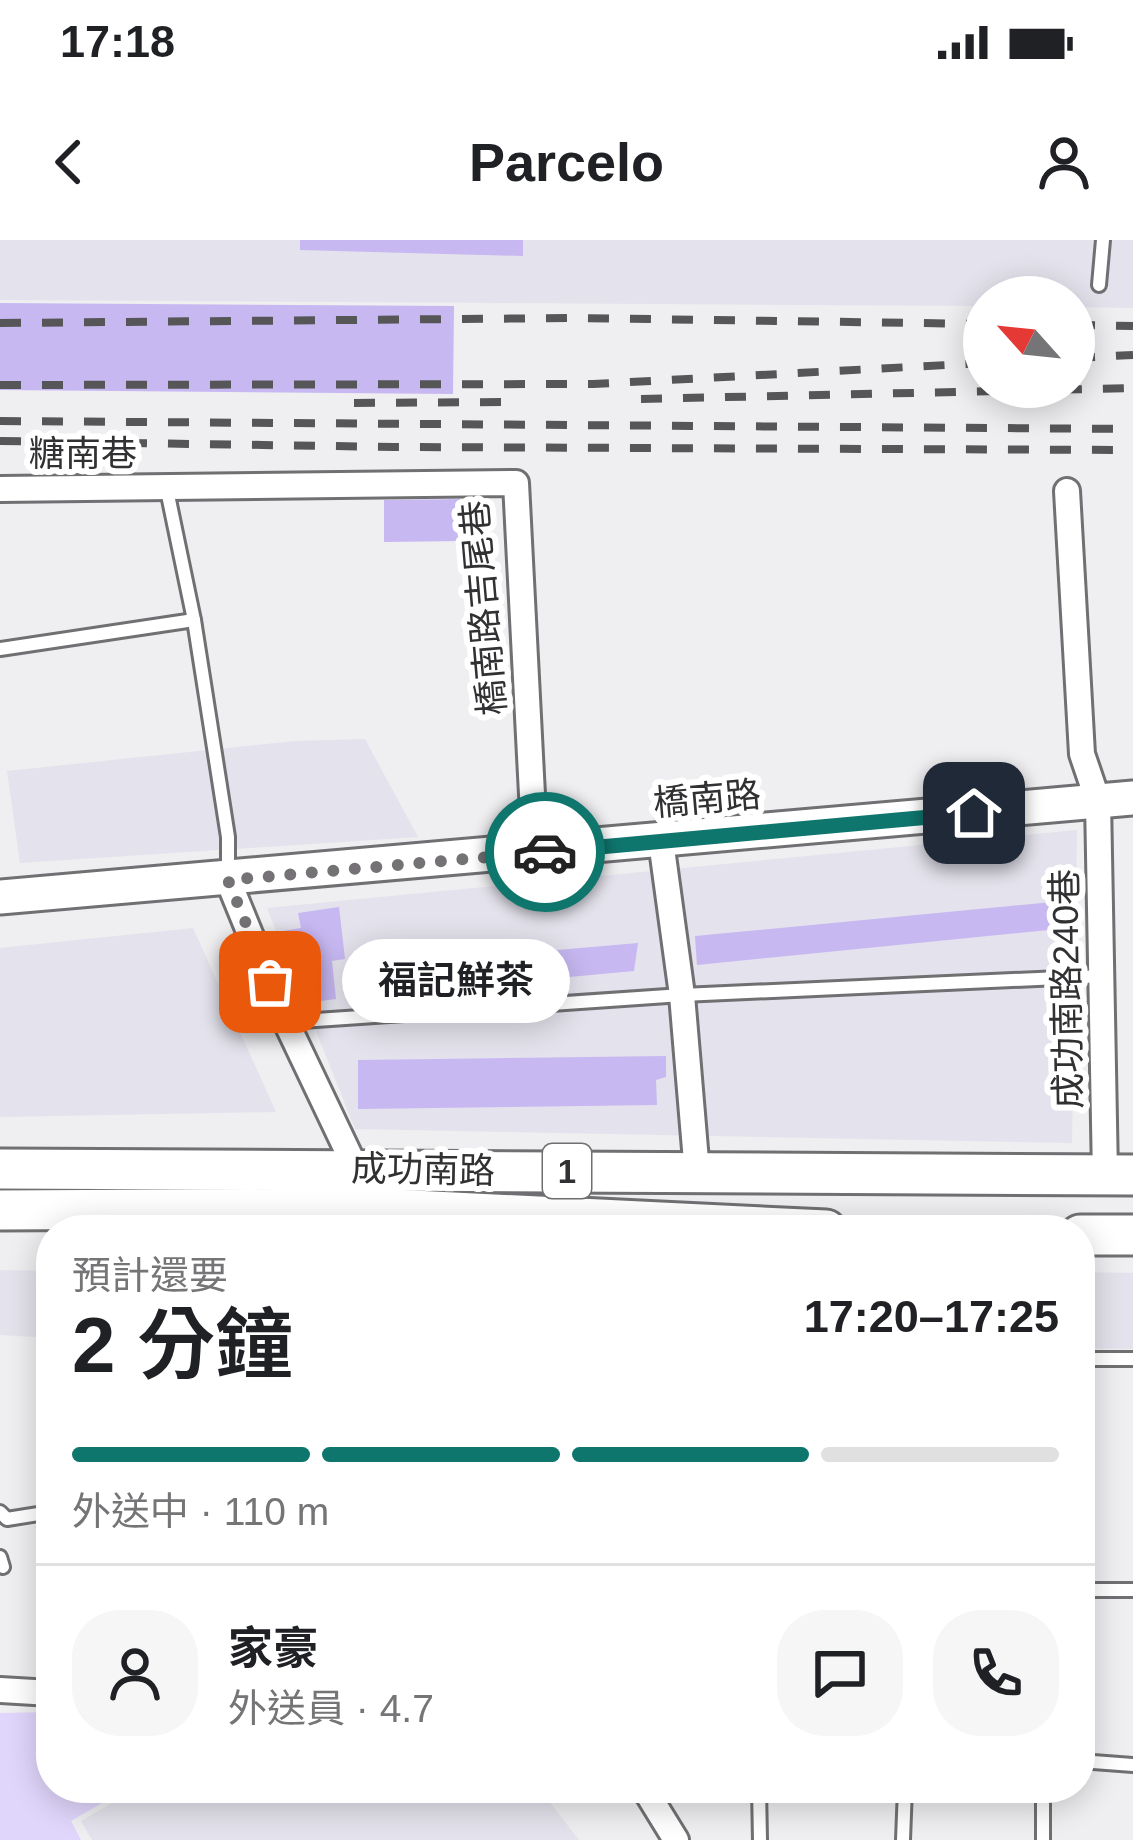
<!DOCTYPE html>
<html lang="zh-TW">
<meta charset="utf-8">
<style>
:root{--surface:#fff;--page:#f6f6f6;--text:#202124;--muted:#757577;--line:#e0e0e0;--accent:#0f766e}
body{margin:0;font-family:Helvetica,"Noto Sans TC",sans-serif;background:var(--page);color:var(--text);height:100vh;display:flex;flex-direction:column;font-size:45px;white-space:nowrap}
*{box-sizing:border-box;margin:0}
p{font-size:39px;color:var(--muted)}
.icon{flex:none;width:66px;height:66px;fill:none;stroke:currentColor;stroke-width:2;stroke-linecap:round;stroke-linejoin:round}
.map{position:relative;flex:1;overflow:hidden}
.drawer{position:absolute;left:36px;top:975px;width:1059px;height:588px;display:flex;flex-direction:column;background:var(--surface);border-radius:48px;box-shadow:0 6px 30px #0003}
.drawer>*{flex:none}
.needle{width:78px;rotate:297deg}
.controls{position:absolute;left:963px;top:36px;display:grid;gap:24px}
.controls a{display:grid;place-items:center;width:132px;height:132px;border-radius:50%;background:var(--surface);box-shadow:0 6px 30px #0003;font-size:60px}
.pin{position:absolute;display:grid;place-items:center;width:102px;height:102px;color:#fff;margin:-51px;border-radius:24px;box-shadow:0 6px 18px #0006}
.courier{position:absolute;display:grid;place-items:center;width:120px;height:120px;margin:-60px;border:9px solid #0f766e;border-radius:50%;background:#fff;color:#222;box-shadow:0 3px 15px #0007}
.bubble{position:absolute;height:84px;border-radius:42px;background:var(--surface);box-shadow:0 6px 30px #0003;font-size:39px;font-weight:600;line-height:84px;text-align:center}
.headline em{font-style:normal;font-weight:600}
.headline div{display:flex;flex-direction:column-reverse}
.headline{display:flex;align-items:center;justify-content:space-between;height:204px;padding:0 36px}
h1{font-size:78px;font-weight:600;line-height:90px}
.bar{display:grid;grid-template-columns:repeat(4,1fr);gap:18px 12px;align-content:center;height:144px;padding:0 36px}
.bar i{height:15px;border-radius:9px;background:var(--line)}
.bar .current{background:var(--accent)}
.bar p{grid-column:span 4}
.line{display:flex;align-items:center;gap:30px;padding:0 36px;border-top:3px solid var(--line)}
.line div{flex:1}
.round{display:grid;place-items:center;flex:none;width:126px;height:126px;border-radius:48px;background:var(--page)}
.status{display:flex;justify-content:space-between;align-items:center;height:84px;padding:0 60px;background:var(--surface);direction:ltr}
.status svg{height:33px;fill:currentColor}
header{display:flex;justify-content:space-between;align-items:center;height:156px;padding:0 36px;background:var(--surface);font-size:54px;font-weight:600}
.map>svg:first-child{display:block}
.built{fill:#e4e2ec}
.green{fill:#e0d6fc}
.building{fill:#c7b8f2}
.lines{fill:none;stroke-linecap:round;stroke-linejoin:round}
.lane-casing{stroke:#706f72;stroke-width:18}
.street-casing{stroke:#706f72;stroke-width:30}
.secondary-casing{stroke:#706f72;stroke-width:39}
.primary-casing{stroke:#706f72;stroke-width:45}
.lane{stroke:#fff;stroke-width:12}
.street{stroke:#fff;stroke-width:24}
.secondary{stroke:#fff;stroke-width:33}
.primary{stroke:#fff;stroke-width:39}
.rail{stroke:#565557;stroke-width:8;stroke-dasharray:21 21;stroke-linecap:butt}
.done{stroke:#747275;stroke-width:12;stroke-dasharray:0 21.6}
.route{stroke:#0f766e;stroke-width:15}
.labels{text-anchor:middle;stroke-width:12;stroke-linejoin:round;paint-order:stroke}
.shield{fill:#fff;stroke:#6f6e70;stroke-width:3}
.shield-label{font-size:33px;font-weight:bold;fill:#313032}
.street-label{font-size:36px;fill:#313032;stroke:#fff}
</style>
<div class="status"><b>17:18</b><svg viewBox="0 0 49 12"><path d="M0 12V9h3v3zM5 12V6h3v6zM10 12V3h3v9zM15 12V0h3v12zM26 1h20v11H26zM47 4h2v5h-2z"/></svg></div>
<header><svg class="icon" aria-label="back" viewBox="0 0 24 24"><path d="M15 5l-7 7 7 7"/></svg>Parcelo<svg class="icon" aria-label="person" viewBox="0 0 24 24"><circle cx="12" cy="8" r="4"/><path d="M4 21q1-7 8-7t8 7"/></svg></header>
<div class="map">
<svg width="1133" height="1600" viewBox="0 0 1133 1600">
<rect width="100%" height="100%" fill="#efeef1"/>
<g class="built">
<polygon points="0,0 1133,0 1133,68 1074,67 1074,57 984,57 984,66 0,60"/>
<polygon points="365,499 418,597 20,623 7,531 295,501"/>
<polygon points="1077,590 1072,903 355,889 267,668"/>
<polygon points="193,688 276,872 0,877 0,708"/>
<polygon points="0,1030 51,1031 51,1098 0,1095"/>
<polygon points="1080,1032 1133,1033 1133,1109 1080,1108"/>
<polygon points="138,1548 539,1548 579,1600 92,1600 81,1581"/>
</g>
<polygon class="green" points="51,1472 51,1548 128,1548 71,1581 81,1600 0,1600 0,1473"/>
<g class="building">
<polygon points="300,0 523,0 523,16 300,10"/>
<polygon points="0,63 454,66 453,154 0,150"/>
<polygon points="460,259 461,301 384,302 384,260"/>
<polygon points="1074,660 1078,687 697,725 695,696"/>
<polygon points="339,667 345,719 332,721 336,759 313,762 309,746 302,745 299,728 294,726 292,710 285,708 283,691 301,688 298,673"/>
<polygon points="638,703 634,731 368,756 360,727"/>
<polygon points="666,816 666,837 656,840 657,865 358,869 358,820"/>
</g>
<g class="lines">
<defs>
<g id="lane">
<polyline points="1099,45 1103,0"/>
<polyline points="167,250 194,380 228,597 228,633"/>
<polyline points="0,409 194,380"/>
<polyline points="287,782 682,755 1103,736"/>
<polyline points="1080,1119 1133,1119"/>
<polyline points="0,1272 7,1279 51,1272"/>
<polyline points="0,1317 3,1327"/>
<polyline points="1080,1350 1133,1350"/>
<polyline points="1080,1521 1133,1525"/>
<polyline points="759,1548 760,1600"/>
<polyline points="903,1600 905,1548"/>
<polyline points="1043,1600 1043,1548"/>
</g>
<g id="street">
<polyline points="0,249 516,243 535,613"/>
<polyline points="1067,251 1082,514 1098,561 1105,935"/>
<polyline points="661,601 682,755 697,933"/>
<polyline points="228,640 286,782 356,929 377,990"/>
<polyline points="0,1450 51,1453"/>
<polyline points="644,1548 676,1600"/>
</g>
<polyline id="secondary" points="0,657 1133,558"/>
<g id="primary">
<polyline points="0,929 1133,935"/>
<polyline points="0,970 371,968 826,990"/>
<polyline points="1080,995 1133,995"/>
</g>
</defs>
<use href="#lane" class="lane-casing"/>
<use href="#street" class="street-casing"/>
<use href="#secondary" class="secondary-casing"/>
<use href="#primary" class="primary-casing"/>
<use href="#lane" class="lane"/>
<use href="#street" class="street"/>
<use href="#secondary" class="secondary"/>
<use href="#primary" class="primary"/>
<g class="rail">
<polyline points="0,83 578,78 984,84"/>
<polyline points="1074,85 1133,86"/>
<polyline points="1074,118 1133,115"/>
<polyline points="0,145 593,144 984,123"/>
<polyline points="641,159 1133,148"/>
<polyline points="354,163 509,162"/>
<polyline points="0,181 1133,189"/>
<polyline points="0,201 394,207 1133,210"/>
</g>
</g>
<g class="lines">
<polyline class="done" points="270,742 228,640 545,612"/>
<polyline class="route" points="545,612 974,573"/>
</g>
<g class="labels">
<rect class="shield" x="543" y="904" width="48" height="54" rx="9"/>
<g class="shield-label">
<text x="567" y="943">1</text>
</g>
<g class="street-label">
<text x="83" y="226">糖南巷</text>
<text transform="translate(483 368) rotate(-95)" y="13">橋南路吉尾巷</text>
<text transform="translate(707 558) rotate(-5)" y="13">橋南路</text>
<text transform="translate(1066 749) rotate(-91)" y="13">成功南路240巷</text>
<text transform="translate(423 929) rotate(1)" y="13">成功南路</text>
</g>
</g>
</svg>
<div class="controls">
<a><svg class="needle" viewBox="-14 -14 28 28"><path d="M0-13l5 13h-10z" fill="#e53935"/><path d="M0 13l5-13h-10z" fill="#757577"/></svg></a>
</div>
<div class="pin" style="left:270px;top:742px;background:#ea580c"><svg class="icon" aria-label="bag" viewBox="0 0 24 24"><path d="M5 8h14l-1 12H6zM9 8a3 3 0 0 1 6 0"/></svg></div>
<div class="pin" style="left:974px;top:573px;background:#1f2937"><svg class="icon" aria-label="home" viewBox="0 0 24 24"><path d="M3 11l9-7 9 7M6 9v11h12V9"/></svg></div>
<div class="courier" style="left:545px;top:612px"><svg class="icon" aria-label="car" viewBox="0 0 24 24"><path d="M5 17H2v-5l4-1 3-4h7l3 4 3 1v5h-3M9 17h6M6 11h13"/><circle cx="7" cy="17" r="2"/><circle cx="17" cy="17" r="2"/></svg></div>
<div class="bubble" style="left:342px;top:699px;width:228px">福記鮮茶</div>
<section class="drawer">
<div class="headline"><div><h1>2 分鐘</h1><p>預計還要</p></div><em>17:20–17:25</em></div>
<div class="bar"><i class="current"></i><i class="current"></i><i class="current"></i><i></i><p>外送中 · 110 m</p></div>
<div class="line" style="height:216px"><a class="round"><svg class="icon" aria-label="person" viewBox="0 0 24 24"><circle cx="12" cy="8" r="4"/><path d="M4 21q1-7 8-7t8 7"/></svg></a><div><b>家豪</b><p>外送員 · 4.7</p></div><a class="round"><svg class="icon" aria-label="chat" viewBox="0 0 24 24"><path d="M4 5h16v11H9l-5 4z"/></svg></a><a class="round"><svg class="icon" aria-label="phone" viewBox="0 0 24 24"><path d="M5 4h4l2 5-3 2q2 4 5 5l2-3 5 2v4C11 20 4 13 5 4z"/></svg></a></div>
</section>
</div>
